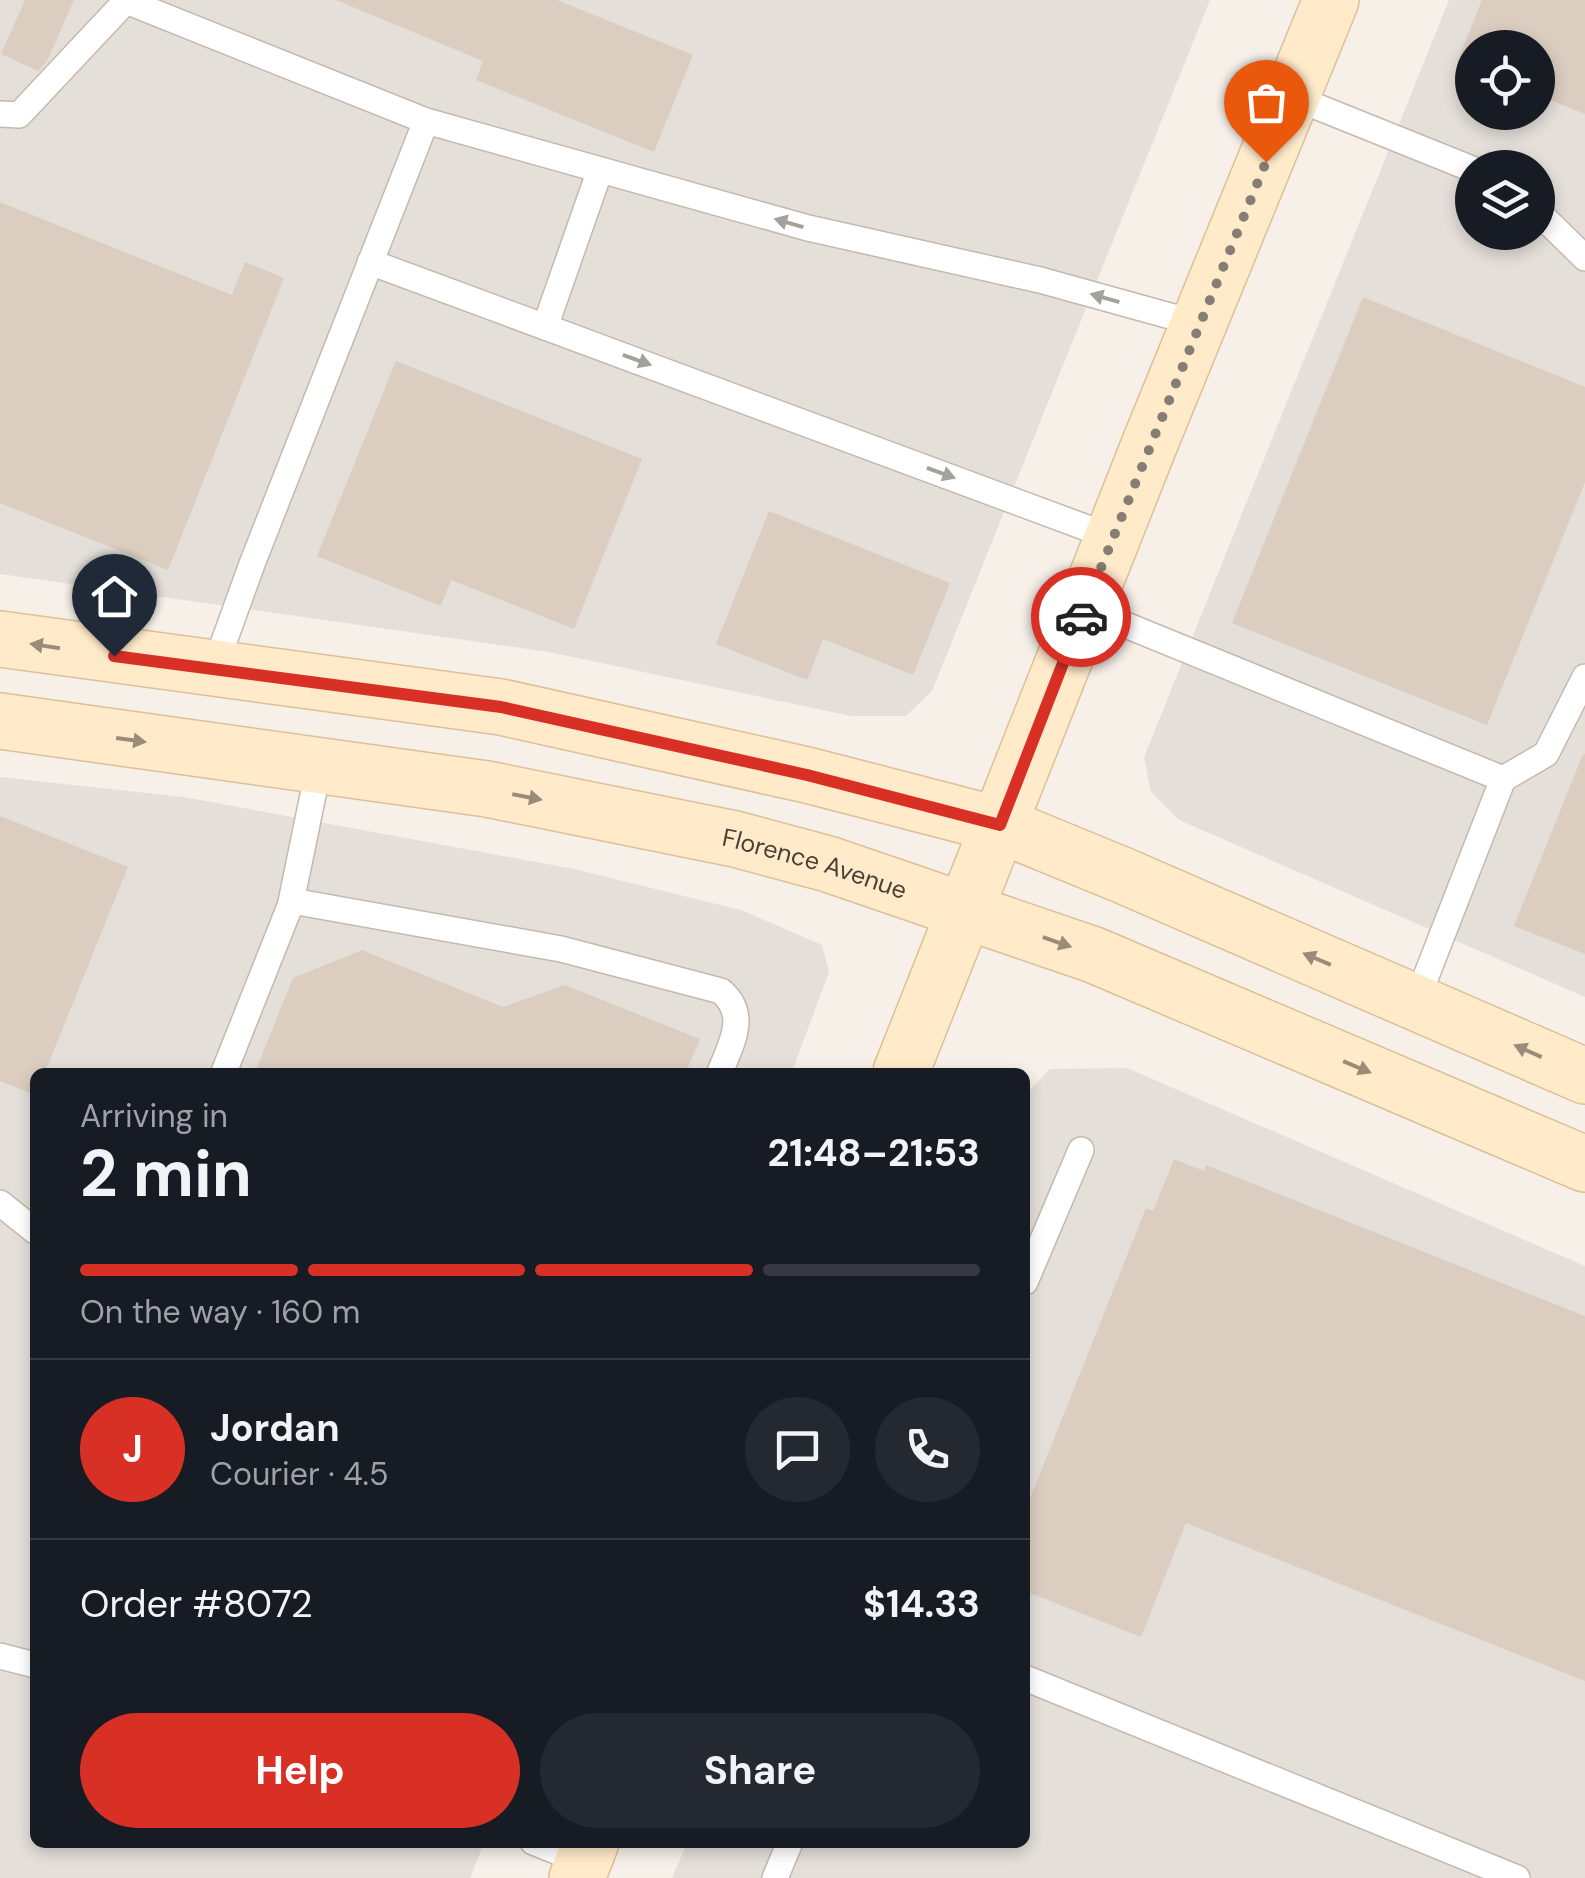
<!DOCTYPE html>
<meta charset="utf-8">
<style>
:root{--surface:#171b24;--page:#242831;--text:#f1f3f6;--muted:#9ea1a6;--line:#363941;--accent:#d93025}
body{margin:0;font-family:"DM Sans",sans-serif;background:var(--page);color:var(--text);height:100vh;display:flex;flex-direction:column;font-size:38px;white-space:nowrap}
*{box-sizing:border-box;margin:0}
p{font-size:32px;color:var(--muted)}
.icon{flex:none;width:55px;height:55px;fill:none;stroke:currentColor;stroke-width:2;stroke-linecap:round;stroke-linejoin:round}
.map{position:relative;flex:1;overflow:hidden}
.details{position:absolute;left:30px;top:1068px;width:1000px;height:780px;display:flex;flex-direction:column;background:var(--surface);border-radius:15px;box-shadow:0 5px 15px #0003}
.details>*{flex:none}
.tools{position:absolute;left:1455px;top:30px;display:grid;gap:20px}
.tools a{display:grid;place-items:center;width:100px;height:100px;border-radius:50%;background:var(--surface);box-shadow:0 5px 15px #0003;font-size:50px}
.pin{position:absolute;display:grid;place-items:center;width:85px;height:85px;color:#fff;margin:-102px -42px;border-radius:50% 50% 50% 0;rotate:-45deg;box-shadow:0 0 10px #0007}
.pin .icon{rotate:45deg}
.courier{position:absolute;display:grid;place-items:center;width:100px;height:100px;margin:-50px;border:8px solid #d93025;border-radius:50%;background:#fff;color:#222;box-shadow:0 2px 12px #0007}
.overview em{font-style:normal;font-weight:700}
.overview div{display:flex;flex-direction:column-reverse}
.overview{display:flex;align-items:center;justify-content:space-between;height:170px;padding:0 50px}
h1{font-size:65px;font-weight:700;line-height:75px}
.bar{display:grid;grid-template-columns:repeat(4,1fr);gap:15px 10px;align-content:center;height:120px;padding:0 50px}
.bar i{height:12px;border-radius:8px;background:var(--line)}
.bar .on{background:var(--accent)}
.bar p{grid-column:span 4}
.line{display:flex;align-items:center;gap:25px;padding:0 50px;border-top:2px solid var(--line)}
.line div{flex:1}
.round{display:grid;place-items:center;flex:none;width:105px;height:105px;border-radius:52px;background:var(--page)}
.primary-button{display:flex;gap:20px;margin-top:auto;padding:20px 50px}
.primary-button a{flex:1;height:115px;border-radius:60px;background:var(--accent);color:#fff;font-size:40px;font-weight:700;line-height:115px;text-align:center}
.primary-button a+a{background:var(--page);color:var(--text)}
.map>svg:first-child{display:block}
.industrial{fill:#e5dfda;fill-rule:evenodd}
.building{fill:#dbcdc0}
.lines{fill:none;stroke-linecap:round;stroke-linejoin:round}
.lane-casing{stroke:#c5b9ad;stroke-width:28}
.secondary-casing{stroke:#ddc097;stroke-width:58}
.lane{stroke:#fff;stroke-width:25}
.secondary{stroke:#ffeaca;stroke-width:55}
.oneway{fill:#a4a09a}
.oneway2{fill:#9b8c79}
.done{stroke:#867e75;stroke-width:10;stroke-dasharray:0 18}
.route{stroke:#d93025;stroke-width:12}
.labels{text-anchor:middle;stroke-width:8;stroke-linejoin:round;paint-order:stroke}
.street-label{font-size:25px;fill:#4a4036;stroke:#fff}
</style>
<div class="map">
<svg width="1585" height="1878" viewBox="0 0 1585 1878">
<rect width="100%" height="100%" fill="#f6f0e9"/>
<g class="industrial">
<polygon points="0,0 1210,0 932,691 906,716 851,716 549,652 0,574"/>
<path d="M1449,0h136v997l-406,-177 -28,-28 -7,-35zM1472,48h66v64h-66zM1472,168h66v64h-66z"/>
<polygon points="0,777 184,797 574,869 741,910 822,945 829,972 792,1072 35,1072 35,1842 484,1843 470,1878 0,1878"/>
<polygon points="1127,1068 1585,1266 1585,1878 672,1878 687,1843 1025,1842 1025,1095 1050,1069"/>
</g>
<g class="building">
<polygon points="25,0 74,0 47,61 38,71 1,54"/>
<polygon points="336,0 557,0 693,55 654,152 476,80 483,61"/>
<polygon points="1482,0 1585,0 1585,114 1538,95 1538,48 1472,48 1472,68 1457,62"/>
<polygon points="0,202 232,295 245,262 284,278 168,570 0,503"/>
<polygon points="1363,297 1585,387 1585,482 1487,725 1232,623"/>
<polygon points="396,361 642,459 574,629 451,580 441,606 317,556"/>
<polygon points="769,511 950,583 913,675 823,639 807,680 716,644"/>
<polygon points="1583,754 1585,754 1585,954 1514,926"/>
<polygon points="0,816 128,867 45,1072 35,1072 35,1095 0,1081"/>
<polygon points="362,950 503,1007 565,985 700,1039 686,1072 255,1072 293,978"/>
<polygon points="1174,1159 1204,1171 1206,1165 1585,1316 1585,1681 1186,1523 1141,1637 1025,1591 1025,1511 1146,1208 1153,1211"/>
</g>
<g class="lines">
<defs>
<g id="lane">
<polyline points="1293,97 1472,169"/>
<polyline points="0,114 19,115 126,1 426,121 808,228 1040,280 1199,324"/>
<polyline points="1538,212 1585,258"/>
<polyline points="370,262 1114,538"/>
<polyline points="545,327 600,170"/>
<polyline points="1084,608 1503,779 1416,1002"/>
<polyline points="214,669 252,564 426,121"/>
<polyline points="1503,779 1546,754 1585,677"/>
<polyline points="291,902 319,766"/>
<path d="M224,1072l68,-171 269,48 160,42c28,24 10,53 -1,81"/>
<polyline points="0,1203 35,1231"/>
<polyline points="1025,1282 1081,1150"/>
<polyline points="0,1656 35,1665"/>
<polyline points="1025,1678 1517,1878"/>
<polyline points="533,1842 583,1862"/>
<polyline points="775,1878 790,1842"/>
</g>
<g id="secondary">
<polyline points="0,639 501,707 807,775 1000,825 1122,875 1585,1076"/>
<path id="s1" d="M0,721l487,68 248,50 93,25 266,91 491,209"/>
<polyline points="901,1072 1150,443 1331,0"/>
<polyline points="577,1878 591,1842"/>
</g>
</defs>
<use href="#lane" class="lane-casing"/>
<use href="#secondary" class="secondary-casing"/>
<use href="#lane" class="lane"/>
<use href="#secondary" class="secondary"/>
</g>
<defs><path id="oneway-solid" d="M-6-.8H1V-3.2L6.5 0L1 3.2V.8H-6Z" transform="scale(2.5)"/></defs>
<g class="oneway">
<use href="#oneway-solid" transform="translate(789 223) rotate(-164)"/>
<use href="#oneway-solid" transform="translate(1105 298) rotate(-164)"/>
<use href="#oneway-solid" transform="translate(637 360) rotate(20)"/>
<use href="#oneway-solid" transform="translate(941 473) rotate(20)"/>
</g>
<g class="oneway2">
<use href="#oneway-solid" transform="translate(45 646) rotate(-171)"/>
<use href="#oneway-solid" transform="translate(131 740) rotate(8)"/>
<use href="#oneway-solid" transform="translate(527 797) rotate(11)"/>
<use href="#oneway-solid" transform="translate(1057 942) rotate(19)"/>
<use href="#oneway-solid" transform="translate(1317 959) rotate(-157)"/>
<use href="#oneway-solid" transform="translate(1528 1051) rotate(-156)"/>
<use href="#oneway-solid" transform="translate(1357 1067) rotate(23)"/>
</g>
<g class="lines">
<polyline class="done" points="1081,617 1266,162"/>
<polyline class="route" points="114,656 501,707 807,775 1000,825 1081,617"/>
</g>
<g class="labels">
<g class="street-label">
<text dy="9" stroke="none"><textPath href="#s1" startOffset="828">Florence Avenue</textPath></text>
</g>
</g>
</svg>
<div class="tools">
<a><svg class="icon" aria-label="locate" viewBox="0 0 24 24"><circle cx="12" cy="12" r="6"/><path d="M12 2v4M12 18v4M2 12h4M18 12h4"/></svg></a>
<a><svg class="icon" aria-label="layers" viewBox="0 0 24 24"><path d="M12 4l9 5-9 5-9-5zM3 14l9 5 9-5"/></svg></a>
</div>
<div class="pin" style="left:1266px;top:162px;background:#ea580c"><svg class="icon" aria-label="bag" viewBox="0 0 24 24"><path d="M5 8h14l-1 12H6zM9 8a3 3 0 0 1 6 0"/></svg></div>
<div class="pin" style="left:114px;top:656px;background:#1f2937"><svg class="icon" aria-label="home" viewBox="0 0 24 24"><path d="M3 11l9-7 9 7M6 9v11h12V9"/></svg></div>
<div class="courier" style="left:1081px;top:617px"><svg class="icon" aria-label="car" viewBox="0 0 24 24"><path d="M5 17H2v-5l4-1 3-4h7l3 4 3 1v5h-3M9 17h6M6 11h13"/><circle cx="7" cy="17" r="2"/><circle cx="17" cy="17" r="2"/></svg></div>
<section class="details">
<div class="overview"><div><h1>2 min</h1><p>Arriving in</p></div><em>21:48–21:53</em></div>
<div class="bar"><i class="on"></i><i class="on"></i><i class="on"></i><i></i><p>On the way · 160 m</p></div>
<div class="line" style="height:180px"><b class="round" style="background:var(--accent);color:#fff">J</b><div><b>Jordan</b><p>Courier · 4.5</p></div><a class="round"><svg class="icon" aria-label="chat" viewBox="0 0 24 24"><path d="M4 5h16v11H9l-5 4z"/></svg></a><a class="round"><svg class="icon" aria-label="phone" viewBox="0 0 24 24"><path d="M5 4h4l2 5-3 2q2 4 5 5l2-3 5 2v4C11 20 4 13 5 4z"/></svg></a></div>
<div class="line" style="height:130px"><div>Order #8072</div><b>$14.33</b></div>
<div class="primary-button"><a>Help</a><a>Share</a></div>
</section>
</div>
